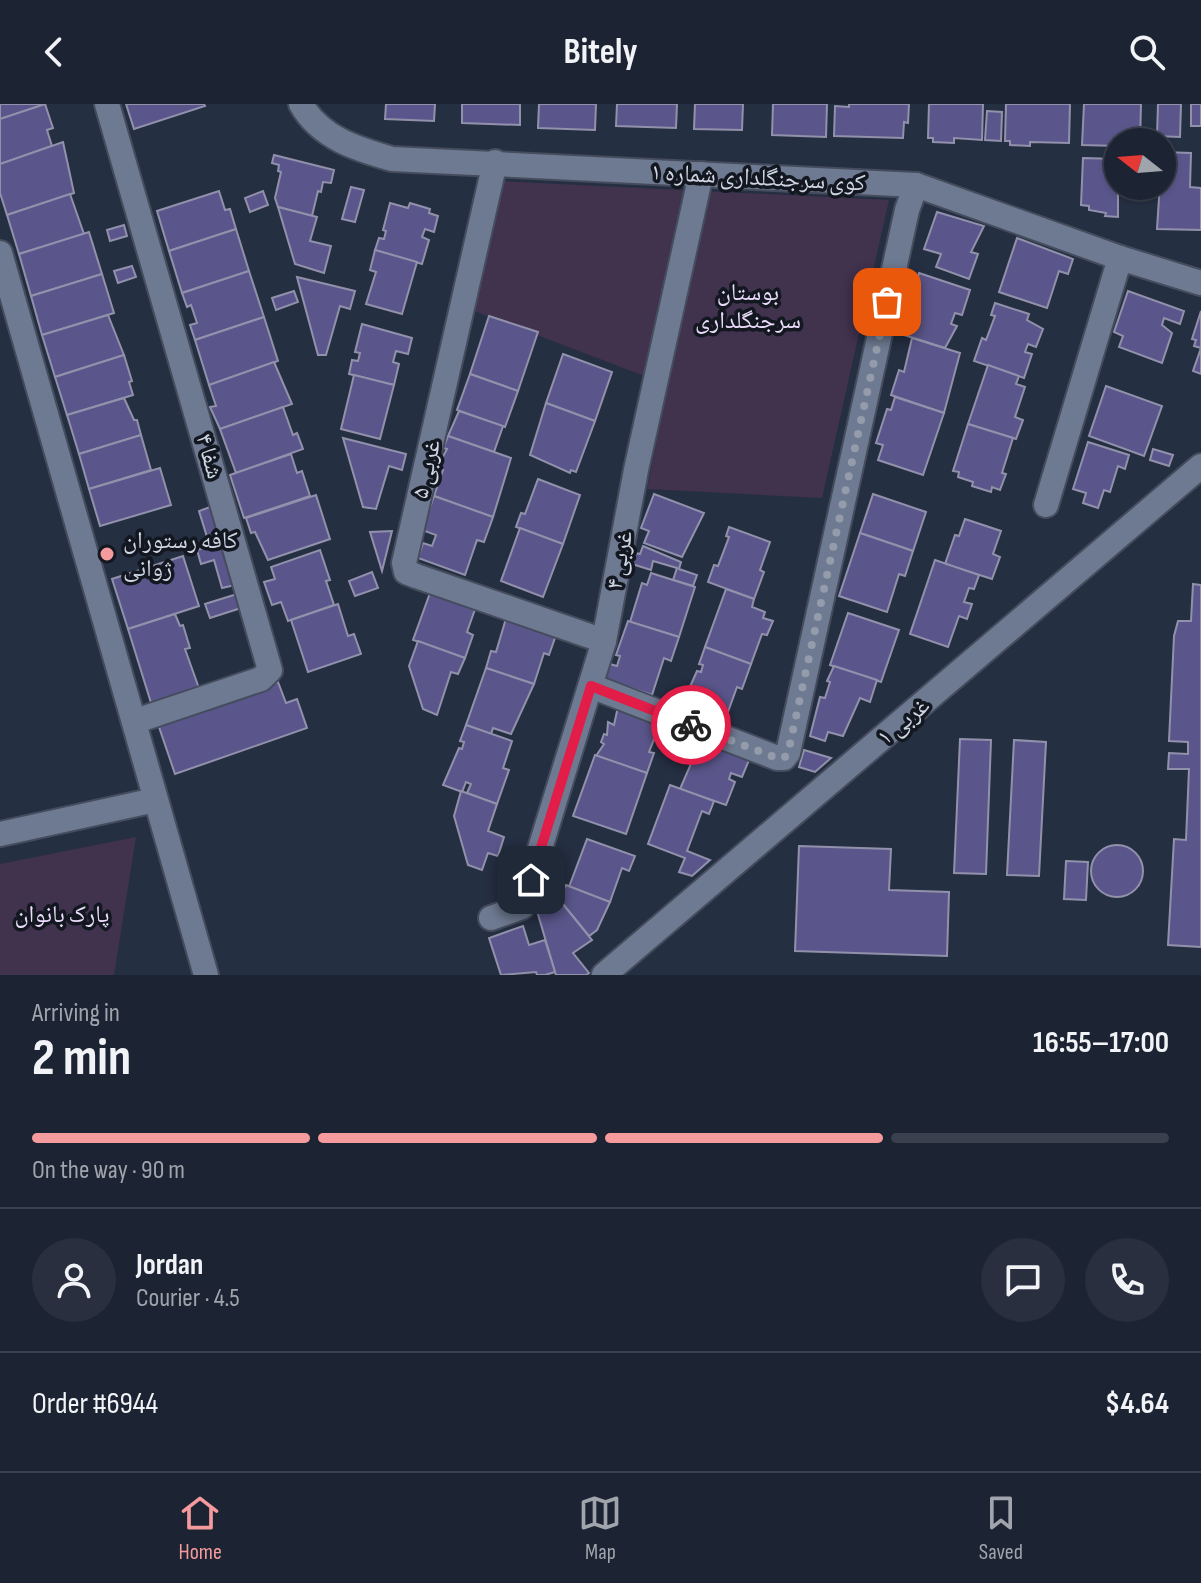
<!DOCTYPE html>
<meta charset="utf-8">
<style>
:root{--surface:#1c2332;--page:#292f3e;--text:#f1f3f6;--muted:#a0a4ac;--line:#3a404d;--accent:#f59b9d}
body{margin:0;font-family:"Sofia Sans Condensed","Noto Naskh Arabic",sans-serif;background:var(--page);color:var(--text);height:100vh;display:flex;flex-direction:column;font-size:30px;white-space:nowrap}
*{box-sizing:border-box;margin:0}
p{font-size:26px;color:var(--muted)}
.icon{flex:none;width:44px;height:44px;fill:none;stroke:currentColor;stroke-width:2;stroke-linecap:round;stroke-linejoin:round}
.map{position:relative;height:871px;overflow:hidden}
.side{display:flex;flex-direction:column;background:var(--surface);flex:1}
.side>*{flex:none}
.needle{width:52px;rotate:287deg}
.controls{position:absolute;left:1104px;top:24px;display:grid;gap:16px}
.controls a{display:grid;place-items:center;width:72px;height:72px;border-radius:50%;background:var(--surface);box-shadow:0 2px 6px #0004,0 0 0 2px var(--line);font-size:40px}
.pin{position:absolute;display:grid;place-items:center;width:68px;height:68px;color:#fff;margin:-34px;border-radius:16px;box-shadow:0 4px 12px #0006}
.courier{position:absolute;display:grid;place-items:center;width:80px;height:80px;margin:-40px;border:6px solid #e11d48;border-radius:50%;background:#fff;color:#222;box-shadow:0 2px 10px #0007}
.summary em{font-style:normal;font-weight:700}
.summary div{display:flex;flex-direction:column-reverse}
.summary{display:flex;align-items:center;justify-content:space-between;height:136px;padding:0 32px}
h1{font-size:52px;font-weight:700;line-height:60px}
.bar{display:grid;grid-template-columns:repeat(4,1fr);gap:12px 8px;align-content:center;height:96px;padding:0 32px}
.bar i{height:10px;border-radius:6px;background:var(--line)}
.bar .selected{background:var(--accent)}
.bar p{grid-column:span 4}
.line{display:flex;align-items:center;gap:20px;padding:0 32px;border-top:2px solid var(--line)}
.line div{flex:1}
.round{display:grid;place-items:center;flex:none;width:84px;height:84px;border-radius:42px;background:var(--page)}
header{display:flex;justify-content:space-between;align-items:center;height:104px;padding:0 32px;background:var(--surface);font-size:36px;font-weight:700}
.dock{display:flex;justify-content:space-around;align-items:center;height:112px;border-top:2px solid var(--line);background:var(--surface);font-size:22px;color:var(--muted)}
.dock a{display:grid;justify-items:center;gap:4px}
.dock .selected{color:var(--accent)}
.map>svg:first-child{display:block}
.green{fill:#41324e}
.building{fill:#5a568b;stroke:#9291ab;stroke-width:2}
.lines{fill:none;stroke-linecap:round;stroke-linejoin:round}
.minor-casing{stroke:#444c5d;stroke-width:28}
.minor{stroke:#6e7a91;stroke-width:24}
.done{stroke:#949cab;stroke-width:8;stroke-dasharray:0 14.4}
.route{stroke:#e11d48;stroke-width:10}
.poi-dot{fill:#f59b9d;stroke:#121720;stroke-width:3}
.labels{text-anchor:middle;stroke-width:7;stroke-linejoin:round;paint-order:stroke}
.street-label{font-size:24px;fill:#cfd6e3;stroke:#121720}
.park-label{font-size:24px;fill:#ecdcfb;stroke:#121720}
.poi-label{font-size:24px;fill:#cfd6e3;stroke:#121720;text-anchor:start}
</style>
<header><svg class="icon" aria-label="back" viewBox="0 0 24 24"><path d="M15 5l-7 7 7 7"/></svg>Bitely<svg class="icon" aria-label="search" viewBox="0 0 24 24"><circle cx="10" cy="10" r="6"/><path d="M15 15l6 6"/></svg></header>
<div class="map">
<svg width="1201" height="871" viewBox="0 0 1201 871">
<rect width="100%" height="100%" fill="#252f42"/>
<g class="green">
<polygon points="500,77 889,96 822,394 647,385 668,281 474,207"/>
<polygon points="136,733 114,871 0,871 0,760"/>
</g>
<g class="building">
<polygon points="0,0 46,0 0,15"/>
<polygon points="45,0 53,24 47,26 52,42 0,60 0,15"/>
<polygon points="126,0 204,0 205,2 134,25"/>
<polygon points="386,0 435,0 434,17 385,15"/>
<polygon points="462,0 520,0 520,21 462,19"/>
<polygon points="539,0 596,0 595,26 538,24"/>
<polygon points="617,0 677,0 676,24 616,22"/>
<polygon points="695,0 743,0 742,26 694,25"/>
<polygon points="773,0 827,0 826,33 772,31"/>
<polygon points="849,0 909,0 908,19 904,18 903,34 834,32 835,2 849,3"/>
<polygon points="929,0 983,0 982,36 954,34 954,39 933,38 933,34 928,34"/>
<polygon points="1006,0 1070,0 1069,39 1030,38 1030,42 1010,41 1010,37 1005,37"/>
<polygon points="1084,0 1141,0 1140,38 1118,38 1118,42 1082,41"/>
<polygon points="1158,0 1181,0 1180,33 1157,32"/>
<rect x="1191" y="0" width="10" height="22"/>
<polygon points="987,7 1002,8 1001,37 985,36"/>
<polygon points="63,38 74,89 7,111 0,89 0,60"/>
<polygon points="1162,48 1191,49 1190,83 1201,84 1201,126 1157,125"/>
<polygon points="274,51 334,66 331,79 323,78 321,88 318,87 312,112 278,103 275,94 281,68 278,67 279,61 272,59"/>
<polygon points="1083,54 1118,55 1118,113 1105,112 1106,109 1089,106 1089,102 1081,101"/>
<polygon points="351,83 364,86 355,118 342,115"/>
<polygon points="219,87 225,106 230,105 236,125 169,147 157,107"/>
<polygon points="263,87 268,101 250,108 245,94"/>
<polygon points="70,90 84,130 19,150 7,111"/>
<polygon points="390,99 408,104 410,99 430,105 429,109 438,112 434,128 425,125 422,133 429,136 422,160 375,146 379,134 384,135 386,127 383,126"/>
<polygon points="278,103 317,113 310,137 331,142 324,169 295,160"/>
<polygon points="937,108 984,122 971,148 978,150 969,175 936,163 941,150 924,145"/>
<polygon points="124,121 127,132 110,137 107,126"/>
<polygon points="236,125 249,167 182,189 169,147"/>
<polygon points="89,128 102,170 31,192 19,150"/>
<polygon points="1017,134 1073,155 1068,170 1059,167 1047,204 999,188"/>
<polygon points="375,146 417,158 402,210 366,200 376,168 370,166"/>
<polygon points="132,162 136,173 118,179 114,167"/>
<polygon points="249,167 264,213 195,236 190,221 197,219 191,201 187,203 182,189"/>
<polygon points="919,169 970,186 962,211 955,209 951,220 957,222 945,244 898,229 903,215 907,216"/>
<polygon points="102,170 114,209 42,231 31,192"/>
<polygon points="297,173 355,187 350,205 340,202 326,251 318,251"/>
<polygon points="294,187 298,198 276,206 272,194"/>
<polygon points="1128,187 1184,207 1180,220 1164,214 1162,221 1172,229 1162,259 1119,243 1123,232 1114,228"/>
<polygon points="995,199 1029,210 1027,216 1043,225 1036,243 1028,240 1025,248 1032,250 1024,274 974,257 982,234 986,236 995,212 991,211"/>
<polygon points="1201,207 1201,270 1193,267 1201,244 1194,242 1196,236 1192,235"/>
<polygon points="108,211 124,251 55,273 42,231"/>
<polygon points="489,212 538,228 518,287 470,270"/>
<polygon points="264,213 278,257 209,281 195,236"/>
<polygon points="362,220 412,234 408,250 396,247 393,258 399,260 394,281 349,270 352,256 358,257 360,249 355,248"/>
<polygon points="912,234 960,249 944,309 891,291 899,266 904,268"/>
<polygon points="563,250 612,268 595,317 546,299"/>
<polygon points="124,251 132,277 129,278 133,291 67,311 55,273"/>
<polygon points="274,258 292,300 220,325 210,303 216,302 209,281"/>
<polygon points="988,261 1019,272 1016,280 1025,283 1015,313 1023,316 1016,335 968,320"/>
<polygon points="470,270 518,287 505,323 457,306"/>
<polygon points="354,271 394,281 380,335 341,325"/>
<polygon points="1106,282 1162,302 1144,352 1089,332"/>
<polygon points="895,293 944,309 923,371 878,356 883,341 876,339 887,305 891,306"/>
<polygon points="124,294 134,316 137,316 141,331 79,350 67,311"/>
<polygon points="546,299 595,317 576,368 571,366 570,369 530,351"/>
<polygon points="283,303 293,331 297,329 303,345 236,369 220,325"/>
<polygon points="459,307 503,322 494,348 448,332"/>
<polygon points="968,320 1013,334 1002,369 1006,370 1000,386 992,383 991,388 972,382 973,378 958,373 959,368 953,367"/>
<polygon points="141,331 151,366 89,385 79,350"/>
<polygon points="448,332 511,354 493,413 434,392 443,366 437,364 447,345 443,344"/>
<polygon points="343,334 406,350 402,366 389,362 376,405 363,403"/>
<polygon points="1088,338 1129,351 1125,365 1118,362 1110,388 1104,386 1098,404 1083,399 1086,389 1073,385"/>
<polygon points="1153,345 1173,351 1169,362 1150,356"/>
<polygon points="291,350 297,369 302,367 310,392 244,414 230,371"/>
<polygon points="160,364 171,401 100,422 89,385"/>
<polygon points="538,375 580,391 563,440 516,423 521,409 525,410"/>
<polygon points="654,390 704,409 682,453 644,439 649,427 641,424"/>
<polygon points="873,390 926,408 913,447 860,429"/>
<polygon points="316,391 330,435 268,456 255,428 251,429 246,414"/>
<polygon points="434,392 493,413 484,438 477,436 465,471 418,454 423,439 432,442 436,431 422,426"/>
<polygon points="213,402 221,428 207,433 199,407"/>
<polygon points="965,415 1001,427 993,450 1000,453 992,475 945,460 955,431 959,432"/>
<polygon points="729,423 770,438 760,466 764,468 754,495 708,478 714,461 718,462 729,433 726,432"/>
<polygon points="520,424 563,440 543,493 501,477"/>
<polygon points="392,427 382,467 370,428"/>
<polygon points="860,429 913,447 905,472 899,470 887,508 839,492"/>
<polygon points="223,439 235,481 222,484 214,456 201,460 197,446"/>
<polygon points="643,442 681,458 679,465 697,471 693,482 673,476 677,464 653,457 651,466 632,460 635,449 640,450"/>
<polygon points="320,446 330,476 326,477 334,501 288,517 281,498 272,501 264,478 275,475 271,463"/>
<polygon points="183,452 199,502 128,525 112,475"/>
<polygon points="935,456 979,471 974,485 969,484 964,498 972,500 967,515 959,512 948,543 910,530"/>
<polygon points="372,468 378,484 355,492 349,477"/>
<polygon points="651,469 695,483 679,533 630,518 642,479 647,481"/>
<polygon points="434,478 479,494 467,528 473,531 465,554 413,536"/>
<polygon points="1193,480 1201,481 1201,843 1168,841 1174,735 1186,736 1189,665 1168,665 1169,649 1188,650 1188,638 1169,637 1174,532 1178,517 1191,517"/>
<polygon points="726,485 754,495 752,503 765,508 763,514 773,517 767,531 762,530 751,560 705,543"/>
<polygon points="237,490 241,504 210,514 205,500"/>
<polygon points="338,500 348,532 354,530 361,550 308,568 291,516"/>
<polygon points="848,509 899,526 881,578 830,561"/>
<polygon points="175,510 180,522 183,521 190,544 185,545 200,587 152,602 128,525"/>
<polygon points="507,511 557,528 549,551 544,549 534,580 486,564 491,547 496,548"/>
<polygon points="628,517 679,533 671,557 664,554 652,591 605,575 610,560 617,562 620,552 616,551"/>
<polygon points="418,537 465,554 458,570 451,568 437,611 423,605 409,562"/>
<polygon points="705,543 751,560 742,585 737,583 724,619 681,603 697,567 701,568 703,561 699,560"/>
<polygon points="834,562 877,576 870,598 860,594 843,632 828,628 825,637 810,632 820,593 825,594 830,578 827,577"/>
<polygon points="486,564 534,580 511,630 493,624 491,630 466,621"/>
<polygon points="278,578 286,599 297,595 307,624 175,670 158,620"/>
<polygon points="619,598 662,613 658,634 655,633 649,648 654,649 647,669 596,652 604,640 601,638 604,630 607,631 608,618 614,621"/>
<polygon points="466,621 512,637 503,664 509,666 497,700 467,689 471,680 466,678 462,688 443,681 459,644 462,645 464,638 460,637"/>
<polygon points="960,635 991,636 986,770 954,769"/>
<polygon points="1014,636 1046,638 1039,772 1007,771"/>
<polygon points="706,637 749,656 742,673 731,669 729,675 735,678 726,701 680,685 700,639 705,641"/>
<polygon points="804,646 831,654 815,668 799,663"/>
<polygon points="595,651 647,669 626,730 573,712"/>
<polygon points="670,681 714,697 709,710 702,707 687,747 710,756 692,772 679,768 685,754 648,740"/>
<polygon points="461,687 497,700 488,727 504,733 498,752 488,749 482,766 468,761 454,712"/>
<polygon points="587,735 635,752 629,767 622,764 610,798 569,783"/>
<circle cx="1117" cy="767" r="26"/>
<polygon points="799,742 891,745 889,786 949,788 947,852 795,847"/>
<polygon points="1066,757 1088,758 1086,796 1064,795"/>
<polygon points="566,781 610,798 597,826 589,832 558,794"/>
<polygon points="558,794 592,836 573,849 589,869 586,871 556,871 555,868 537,807"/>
<polygon points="523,822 529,841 545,836 555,868 545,871 537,871 536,868 501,871 489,834"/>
</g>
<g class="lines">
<defs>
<g id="minor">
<polyline points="107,0 270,566 261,575 136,617"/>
<path d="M301,0c19,34 56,45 91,55l524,26 204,73 81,25"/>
<polyline points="495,58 404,459 406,468 416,472 604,537"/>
<polyline points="0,149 206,871"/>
<polyline points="1046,401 1120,154"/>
<polyline points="591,582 777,654 784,654 788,649 907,106 916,81"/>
<polyline points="0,730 155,696"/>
<polyline points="491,814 522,803 604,537 636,366 701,70"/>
<polyline points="604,871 1201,362"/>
</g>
</defs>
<use href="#minor" class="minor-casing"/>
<use href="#minor" class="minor"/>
</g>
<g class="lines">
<polyline class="done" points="691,621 777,654 784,654 788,649 887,198"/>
<polyline class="route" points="531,776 591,582 691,621"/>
</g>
<circle class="poi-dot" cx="107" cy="450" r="8"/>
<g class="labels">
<g class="street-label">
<text transform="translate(758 73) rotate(3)" y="8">کوی سرجنگلداری شماره ۱</text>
<text transform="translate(210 352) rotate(74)" y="8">شفا ۴</text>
<text transform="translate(426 365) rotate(-77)" y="8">غربی ۵</text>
<text transform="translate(619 456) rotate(-79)" y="8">غربی ۴</text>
<text transform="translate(903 617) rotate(-40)" y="8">غربی ۱</text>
</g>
<g class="park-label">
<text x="748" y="196">بوستان<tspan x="748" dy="28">سرجنگلداری</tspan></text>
<text x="62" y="818">پارک بانوان</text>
</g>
<g class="poi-label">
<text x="123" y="444">کافه رستوران<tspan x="123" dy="28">ژوانی</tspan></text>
</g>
</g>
</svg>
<div class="controls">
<a><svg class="needle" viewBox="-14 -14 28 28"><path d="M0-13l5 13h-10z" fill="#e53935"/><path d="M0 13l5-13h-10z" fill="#a0a4ac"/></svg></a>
</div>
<div class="pin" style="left:887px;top:198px;background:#ea580c"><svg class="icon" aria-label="bag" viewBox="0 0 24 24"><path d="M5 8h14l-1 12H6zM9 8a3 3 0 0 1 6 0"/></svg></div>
<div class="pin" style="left:531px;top:776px;background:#1f2937"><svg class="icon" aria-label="home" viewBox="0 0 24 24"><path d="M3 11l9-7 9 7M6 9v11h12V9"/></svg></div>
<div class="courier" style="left:691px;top:621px"><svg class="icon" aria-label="bike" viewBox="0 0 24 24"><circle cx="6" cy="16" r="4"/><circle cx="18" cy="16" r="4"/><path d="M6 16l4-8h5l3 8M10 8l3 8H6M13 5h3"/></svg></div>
</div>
<section class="side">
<div class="summary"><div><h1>2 min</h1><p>Arriving in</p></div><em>16:55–17:00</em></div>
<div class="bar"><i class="selected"></i><i class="selected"></i><i class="selected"></i><i></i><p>On the way · 90 m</p></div>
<div class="line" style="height:144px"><a class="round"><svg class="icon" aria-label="person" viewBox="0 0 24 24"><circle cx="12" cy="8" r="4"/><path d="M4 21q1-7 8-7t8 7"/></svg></a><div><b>Jordan</b><p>Courier · 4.5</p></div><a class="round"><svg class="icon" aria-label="chat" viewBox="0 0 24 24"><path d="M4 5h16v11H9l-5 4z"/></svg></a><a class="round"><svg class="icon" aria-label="phone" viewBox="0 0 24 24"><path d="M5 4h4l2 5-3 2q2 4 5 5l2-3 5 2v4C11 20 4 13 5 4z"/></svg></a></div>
<div class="line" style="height:104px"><div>Order #6944</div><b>$4.64</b></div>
</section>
<nav class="dock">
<a class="selected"><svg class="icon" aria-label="home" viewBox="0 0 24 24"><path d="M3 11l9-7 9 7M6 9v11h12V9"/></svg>Home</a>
<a><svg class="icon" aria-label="map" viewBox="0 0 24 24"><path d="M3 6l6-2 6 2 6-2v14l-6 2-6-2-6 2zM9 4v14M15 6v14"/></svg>Map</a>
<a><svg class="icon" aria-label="saved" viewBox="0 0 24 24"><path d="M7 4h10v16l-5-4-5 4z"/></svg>Saved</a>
</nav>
